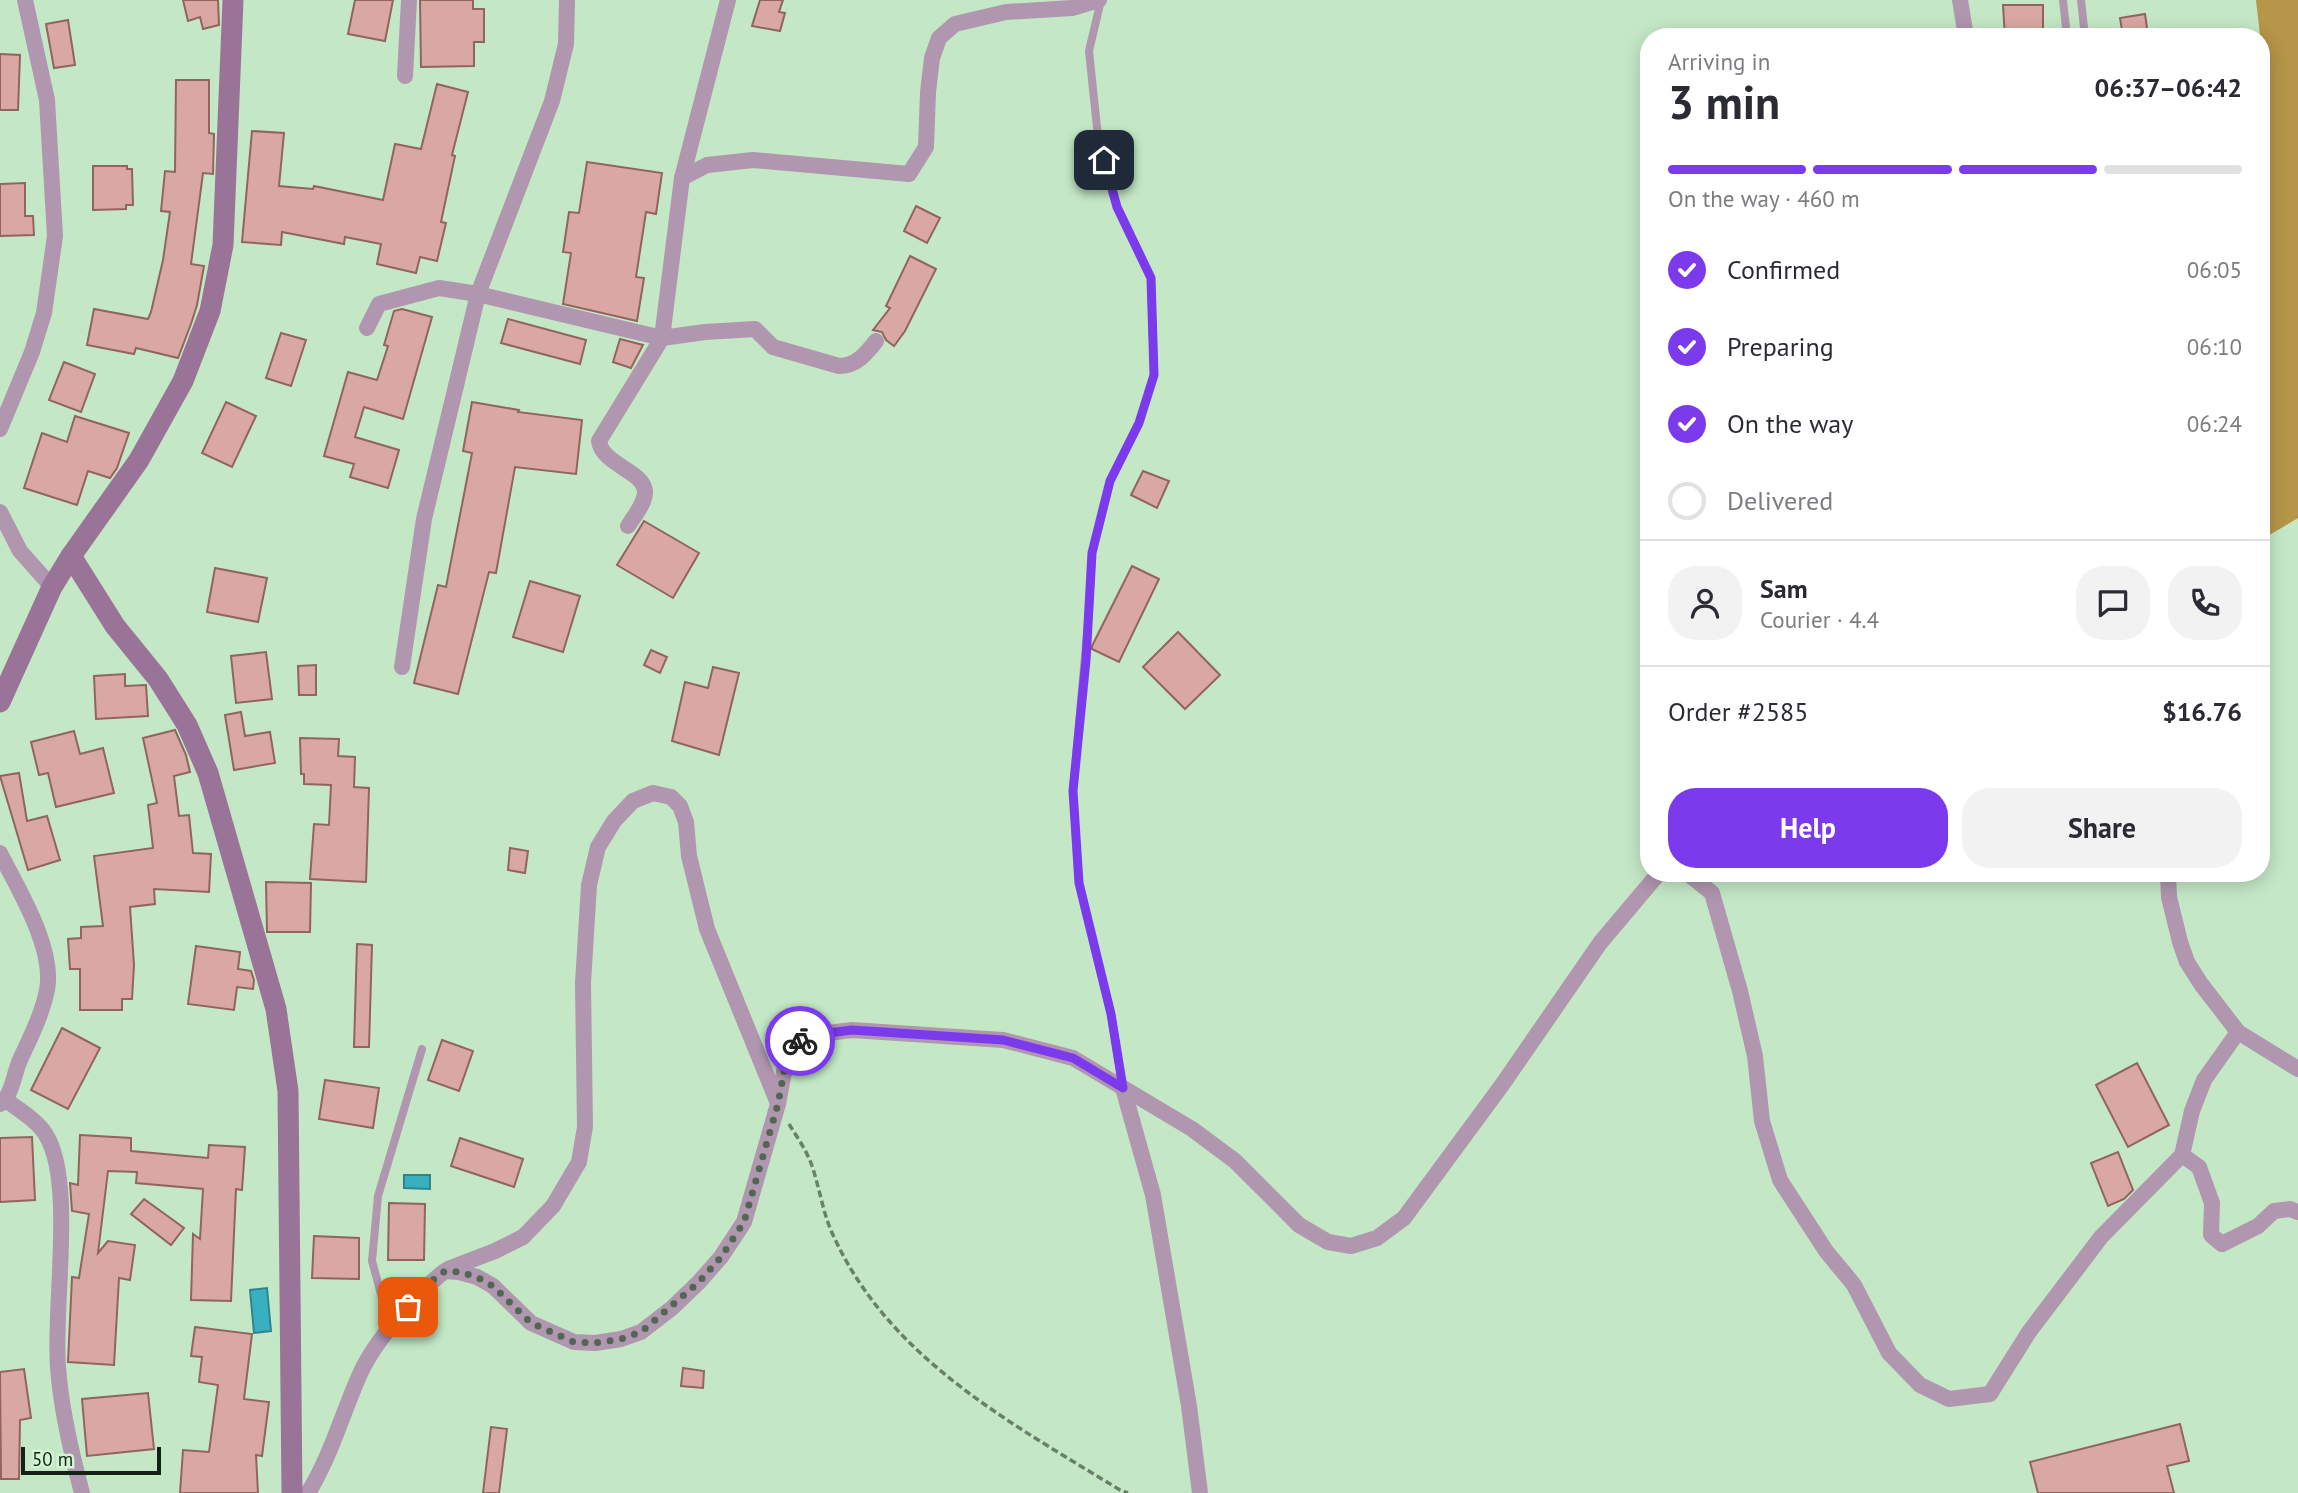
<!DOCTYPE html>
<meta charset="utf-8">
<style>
:root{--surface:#fff;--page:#f2f2f3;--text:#2b2b33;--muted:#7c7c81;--line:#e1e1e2;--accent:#7c3aed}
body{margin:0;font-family:"PT Sans",sans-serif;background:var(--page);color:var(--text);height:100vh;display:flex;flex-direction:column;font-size:26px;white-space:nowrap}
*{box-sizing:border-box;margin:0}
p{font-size:23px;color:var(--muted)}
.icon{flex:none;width:38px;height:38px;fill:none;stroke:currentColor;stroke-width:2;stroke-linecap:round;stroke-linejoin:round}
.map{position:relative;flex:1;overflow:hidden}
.side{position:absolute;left:1640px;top:28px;width:630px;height:854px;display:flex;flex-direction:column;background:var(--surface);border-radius:28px;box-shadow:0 4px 18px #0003}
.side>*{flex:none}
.scale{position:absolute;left:21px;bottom:18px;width:140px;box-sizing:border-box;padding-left:7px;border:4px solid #142115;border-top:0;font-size:19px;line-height:24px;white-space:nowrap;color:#142115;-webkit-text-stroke:5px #d1f5d3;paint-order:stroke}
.pin{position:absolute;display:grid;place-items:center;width:60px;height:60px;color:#fff;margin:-30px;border-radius:14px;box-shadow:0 4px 10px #0006}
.courier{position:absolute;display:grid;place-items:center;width:70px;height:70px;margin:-35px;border:5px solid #7c3aed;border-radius:50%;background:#fff;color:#222;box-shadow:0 2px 9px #0007}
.headline em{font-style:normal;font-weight:700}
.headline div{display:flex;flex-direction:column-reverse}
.headline{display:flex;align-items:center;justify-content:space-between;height:119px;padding:0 28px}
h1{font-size:46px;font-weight:700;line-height:52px}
.bar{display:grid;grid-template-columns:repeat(4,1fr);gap:10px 7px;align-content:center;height:84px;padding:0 28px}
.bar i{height:9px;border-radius:5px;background:var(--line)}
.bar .current{background:var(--accent)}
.bar p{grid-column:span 4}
.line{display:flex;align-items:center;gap:18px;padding:0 28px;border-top:2px solid var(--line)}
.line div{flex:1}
.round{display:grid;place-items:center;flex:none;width:74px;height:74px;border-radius:28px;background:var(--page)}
ol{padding:0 28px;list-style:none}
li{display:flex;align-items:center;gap:21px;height:77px}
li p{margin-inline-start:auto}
li .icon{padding:7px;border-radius:50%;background:var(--accent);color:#fff;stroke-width:4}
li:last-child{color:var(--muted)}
li i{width:38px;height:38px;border:4px solid var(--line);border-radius:50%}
.cta{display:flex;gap:14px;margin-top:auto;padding:14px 28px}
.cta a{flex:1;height:80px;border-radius:28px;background:var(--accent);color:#fff;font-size:28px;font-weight:700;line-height:80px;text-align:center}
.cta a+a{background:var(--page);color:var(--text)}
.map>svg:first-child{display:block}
.forest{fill:#b69648}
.water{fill:#39b0bf;stroke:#2e858c;stroke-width:2}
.building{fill:#daa8a2;stroke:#91645e;stroke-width:2}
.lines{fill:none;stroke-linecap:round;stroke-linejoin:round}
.path{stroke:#69816a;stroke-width:3.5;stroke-dasharray:7 3.5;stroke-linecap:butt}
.lane{stroke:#b096af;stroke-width:8}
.street{stroke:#b096af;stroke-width:16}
.secondary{stroke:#9a7399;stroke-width:21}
.done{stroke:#526753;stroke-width:7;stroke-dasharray:0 12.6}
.route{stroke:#7c3aed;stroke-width:9}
</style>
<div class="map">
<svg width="2298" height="1493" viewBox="0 0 2298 1493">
<rect width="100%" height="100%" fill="#c4e8c6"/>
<polygon class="forest" points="2256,0 2298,0 2298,518 2261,540 2261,109 2267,97"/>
<g class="water">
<polygon points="404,1175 430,1175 430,1189 404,1188"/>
<polygon points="267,1288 271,1331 254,1333 250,1290"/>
</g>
<g class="building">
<polygon points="183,0 218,0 219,25 203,29 200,17 188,21"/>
<polygon points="355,0 393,0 385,41 348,34"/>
<polygon points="420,0 473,0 473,9 484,9 484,42 474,42 474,66 421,67"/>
<polygon points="760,0 783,0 779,12 785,13 780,31 752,26"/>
<polygon points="2003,5 2043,5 2043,37 2005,37"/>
<polygon points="2145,14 2148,35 2123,37 2120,18"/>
<polygon points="68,20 75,65 54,68 46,24"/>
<polygon points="0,54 20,55 18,110 0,110"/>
<polygon points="176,80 209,80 209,133 214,134 213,174 203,173 191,264 204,266 197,305 191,324 178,358 136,348 134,354 87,345 94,309 148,319 151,312 163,260 170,212 161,211 165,171 175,172"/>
<polygon points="437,84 468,92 452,155 455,156 441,222 446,223 437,261 420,257 416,273 377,264 381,244 345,237 344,244 282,232 281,245 242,242 252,131 284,133 279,186 313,189 314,186 383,200 395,144 421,149"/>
<polygon points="587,162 662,173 656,214 646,212 636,277 644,278 637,321 563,304 571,253 563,252 569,212 579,213"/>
<polygon points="93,166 127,166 127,169 132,169 133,205 126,205 126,209 93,210"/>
<polygon points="25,183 25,216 33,216 34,235 0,236 0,184"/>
<polygon points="916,206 940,218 927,243 904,231"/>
<polygon points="910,256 936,269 905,331 894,346 886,340 882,332 873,330 890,308 886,306"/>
<polygon points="402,309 432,317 403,419 364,407 355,437 399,450 388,488 350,477 354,464 324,456 348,372 377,380 388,346 384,345 394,311"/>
<polygon points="508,319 586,340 580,364 501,343"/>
<polygon points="281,333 306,340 291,386 266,378"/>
<polygon points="620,339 643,345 631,368 613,362"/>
<polygon points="64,362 95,374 81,412 49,400"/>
<polygon points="226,402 256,416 232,467 202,453"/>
<polygon points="472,402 519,410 518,412 582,420 576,474 515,467 496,573 489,572 458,694 414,683 438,585 446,587 472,453 463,451"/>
<polygon points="75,416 129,433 117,468 110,478 88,471 77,505 24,488 42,433 67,442"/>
<polygon points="1143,471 1169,481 1157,508 1131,495"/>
<polygon points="644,521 699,553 673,598 617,565"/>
<polygon points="1132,566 1159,579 1119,662 1092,649 1092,646"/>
<polygon points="215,568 267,578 258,622 207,612"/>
<polygon points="530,581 580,596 563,652 513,637"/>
<polygon points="1178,632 1220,675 1185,709 1143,667"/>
<polygon points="651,650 667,657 660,673 644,665"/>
<polygon points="266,652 272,699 236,703 231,656"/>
<polygon points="316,665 316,695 299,695 298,666"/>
<polygon points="713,667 739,673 719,755 672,741 685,682 708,688"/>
<polygon points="125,674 125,686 146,685 148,716 96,719 94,676"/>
<polygon points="241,712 245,736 270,732 275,763 234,770 225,715"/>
<polygon points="175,730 186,755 190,772 174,776 179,816 189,815 193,853 211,854 209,892 154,889 155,904 130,907 134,965 132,999 122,999 122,1010 80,1010 80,969 70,969 68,939 81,938 81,927 103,926 94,856 153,848 148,805 157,803 143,738"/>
<polygon points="74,731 80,754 103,748 114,793 56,807 48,773 39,775 31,742"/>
<polygon points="300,738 339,739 338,756 355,757 354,787 369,788 366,882 310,879 314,824 329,825 331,785 304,784 304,774 301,774"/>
<polygon points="19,773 27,821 47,816 60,860 28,870 0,776"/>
<polygon points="510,848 528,851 525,873 508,870"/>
<polygon points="266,882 311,883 310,932 267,932"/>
<polygon points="357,944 372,945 369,1047 354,1047"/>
<polygon points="196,946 240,952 238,969 251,971 254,980 253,989 237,987 234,1010 188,1004"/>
<polygon points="62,1028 100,1048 68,1109 31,1090"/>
<polygon points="442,1040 473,1051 459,1091 428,1080"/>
<polygon points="2137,1063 2169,1125 2128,1147 2096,1085"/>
<polygon points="325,1080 379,1088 373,1128 319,1119"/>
<polygon points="80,1135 131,1138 131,1151 208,1158 209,1145 245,1147 242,1190 236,1189 231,1301 191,1300 193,1234 200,1239 203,1189 136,1183 137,1172 108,1171 98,1253 108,1241 135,1245 130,1280 119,1278 114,1365 68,1362 72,1277 79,1278 89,1214 72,1211 70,1183 78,1185"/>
<polygon points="32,1137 35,1200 0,1202 0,1138"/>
<polygon points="460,1138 523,1159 514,1187 451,1166"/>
<polygon points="2118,1152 2133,1190 2124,1199 2108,1206 2091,1163"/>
<polygon points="144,1199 184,1228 171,1245 131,1214"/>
<polygon points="389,1203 425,1204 424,1260 388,1260"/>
<polygon points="314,1236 359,1238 359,1279 312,1278"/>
<polygon points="195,1327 252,1334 244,1399 269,1402 262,1456 256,1455 258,1493 180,1493 183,1450 209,1452 218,1385 199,1382 202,1357 191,1356"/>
<polygon points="683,1368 704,1371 703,1388 681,1386"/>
<polygon points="24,1369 31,1418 20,1420 19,1479 1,1479 0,1372"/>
<polygon points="148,1393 154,1449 87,1456 82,1399"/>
<polygon points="2180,1424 2189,1461 2167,1466 2174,1493 2038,1493 2030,1462"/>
<polygon points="491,1427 507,1429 499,1493 483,1493"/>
</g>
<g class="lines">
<path class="path" d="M789,1124c8,13 18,27 23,42 8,23 11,49 22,71 56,122 177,186 286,253l8,3"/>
<g class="lane">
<polyline points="1101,0 1089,51 1098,137 1117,207 1151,278 1154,375 1139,423 1110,481 1092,553 1089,611 1073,791 1079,883 1111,1014 1123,1088"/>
<polyline points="2063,0 2067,37"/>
<polyline points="2081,0 2085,37"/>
<polyline points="390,1327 372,1261 378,1196 422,1049"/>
</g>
<g class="street">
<path d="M567,0l-1,44 -14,57 -74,193 184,44 -63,103c3,24 46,30 46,51 0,12 -11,24 -17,34"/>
<path d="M728,0l-46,178 -20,160 43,-6 50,-3 18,18 66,19c17,0 27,-12 37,-25"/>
<polyline points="1960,0 1966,37"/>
<polyline points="405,76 409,0"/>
<polyline points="682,178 707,165 753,160 909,174 926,147 928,92 932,58 939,38 955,24 1006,12 1072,8 1099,0"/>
<polyline points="367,328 379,304 439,288 478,294 424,519 402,667"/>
<polyline points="0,429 32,352 44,313 55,236 47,100 25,0"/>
<polyline points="0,512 20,551 52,587"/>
<path d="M0,853c18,36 55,95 47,137 -5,25 -17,48 -27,70 -6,13 -8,36 -20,44"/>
<polyline points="1687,873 1712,893 1740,991 1755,1056 1762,1121 1780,1180 1826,1251 1854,1285 1889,1353 1920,1385 1949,1399 1990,1394 2029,1332 2101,1237 2182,1155 2192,1111 2204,1080 2238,1032"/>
<polyline points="2168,873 2169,897 2180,942 2187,962 2201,984 2238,1032 2298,1069"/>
<polyline points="1123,1088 1153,1195 1189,1406 1200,1493"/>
<path d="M6,1100c13,10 32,21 40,35 29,47 7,173 12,232 3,43 13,85 24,126"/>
<polyline points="2182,1155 2199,1167 2212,1203 2211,1235 2222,1244 2258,1226 2274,1211 2290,1209 2298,1212"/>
<polyline points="448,1269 495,1251 523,1237 553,1206 579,1162 585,1127 583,983 589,885 598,847 614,821 633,801 653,793 671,797 680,806 686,822 689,856 707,929 777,1101"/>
<path d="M308,1493c23,-37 34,-79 52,-119 14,-32 57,-82 85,-103l14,1 18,5 16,9 38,37 43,19 21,1 26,-4 20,-7 31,-24 27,-26 22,-25 23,-35 34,-118 8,-43 13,-20 21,-7 32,-4 151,10 70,18 119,71 43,32 64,64 29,17 23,4 26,-8 27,-20 98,-133 98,-142 59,-70"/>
</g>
<g class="secondary">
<polyline points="71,556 115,626 158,679 187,725 208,773 276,1009 288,1091 292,1493"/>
<polyline points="0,702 52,587 71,556 139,460 183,381 210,311 223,245 233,0"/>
</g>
</g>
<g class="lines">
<polyline class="done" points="408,1307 425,1286 445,1271 459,1272 477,1277 493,1286 531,1323 574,1342 595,1343 621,1339 641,1332 699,1282 721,1257 744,1222 778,1104 786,1061 800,1041"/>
<polyline class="route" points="800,1041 820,1034 852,1030 1003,1040 1073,1058 1123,1088 1111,1014 1079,883 1073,791 1086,660 1092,553 1110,481 1139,423 1154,375 1151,278 1117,207 1104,160"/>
</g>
</svg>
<div class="scale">50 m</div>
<div class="pin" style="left:408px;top:1307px;background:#ea580c"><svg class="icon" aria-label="bag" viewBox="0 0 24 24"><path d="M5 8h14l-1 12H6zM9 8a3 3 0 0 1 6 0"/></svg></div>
<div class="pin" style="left:1104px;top:160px;background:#1f2937"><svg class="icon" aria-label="home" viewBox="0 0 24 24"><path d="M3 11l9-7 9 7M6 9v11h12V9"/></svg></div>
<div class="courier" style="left:800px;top:1041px"><svg class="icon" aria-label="bike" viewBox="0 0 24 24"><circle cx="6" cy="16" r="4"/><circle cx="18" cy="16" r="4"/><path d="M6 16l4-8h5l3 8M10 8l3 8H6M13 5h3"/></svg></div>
<section class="side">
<div class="headline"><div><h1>3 min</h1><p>Arriving in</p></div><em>06:37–06:42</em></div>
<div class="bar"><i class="current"></i><i class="current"></i><i class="current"></i><i></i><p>On the way · 460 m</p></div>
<ol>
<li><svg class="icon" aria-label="check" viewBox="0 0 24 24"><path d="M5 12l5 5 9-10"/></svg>Confirmed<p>06:05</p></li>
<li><svg class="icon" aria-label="check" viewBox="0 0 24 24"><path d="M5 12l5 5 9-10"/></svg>Preparing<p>06:10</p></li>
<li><svg class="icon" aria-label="check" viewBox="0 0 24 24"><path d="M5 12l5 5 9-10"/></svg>On the way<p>06:24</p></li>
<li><i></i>Delivered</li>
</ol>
<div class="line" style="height:126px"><a class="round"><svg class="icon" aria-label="person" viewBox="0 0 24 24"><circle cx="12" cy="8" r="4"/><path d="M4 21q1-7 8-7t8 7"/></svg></a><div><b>Sam</b><p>Courier · 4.4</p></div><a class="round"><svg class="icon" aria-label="chat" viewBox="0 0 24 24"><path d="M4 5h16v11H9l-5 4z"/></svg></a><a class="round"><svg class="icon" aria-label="phone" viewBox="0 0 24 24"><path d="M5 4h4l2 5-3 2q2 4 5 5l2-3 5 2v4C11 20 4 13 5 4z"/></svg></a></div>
<div class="line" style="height:91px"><div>Order #2585</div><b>$16.76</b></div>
<div class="cta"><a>Help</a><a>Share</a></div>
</section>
</div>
